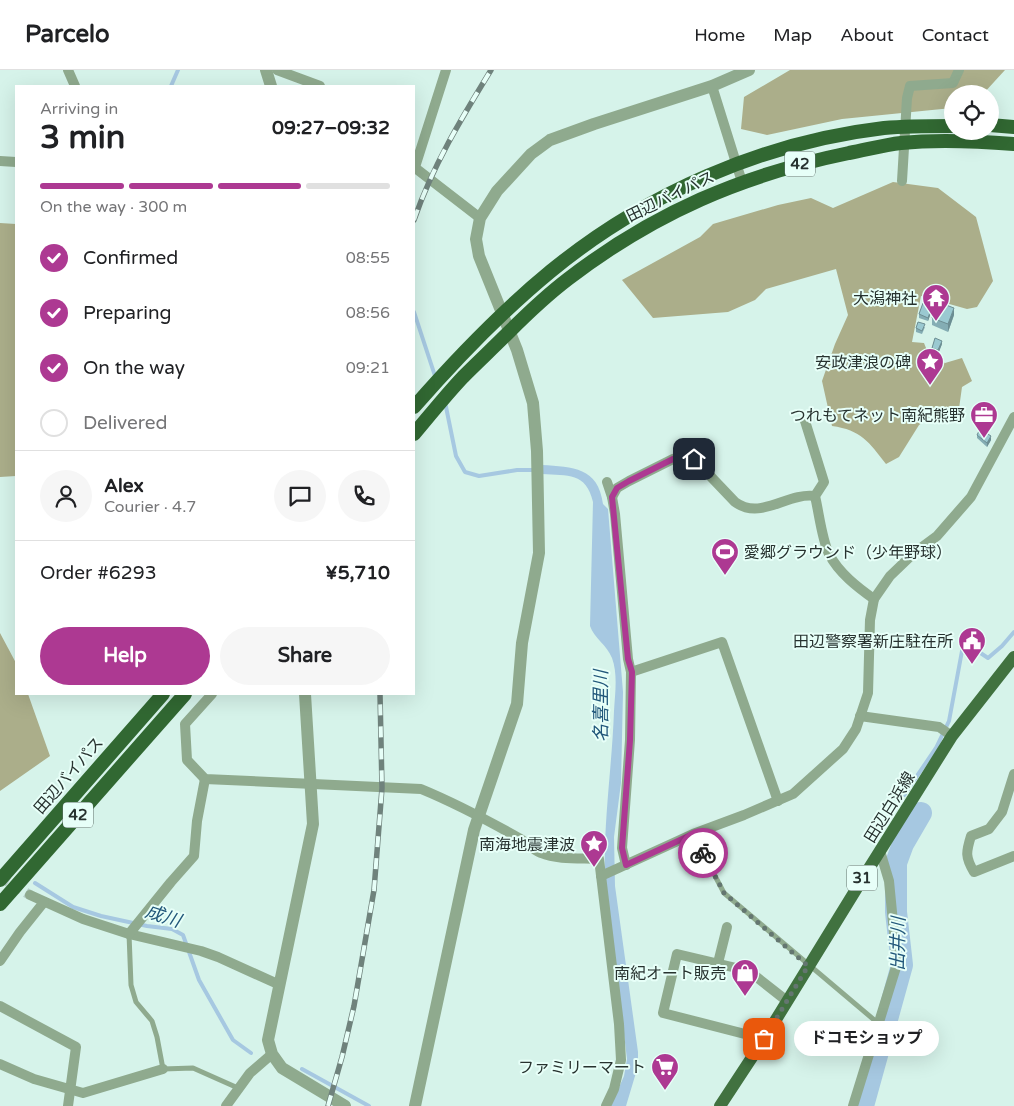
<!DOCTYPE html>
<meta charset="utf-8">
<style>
:root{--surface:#fff;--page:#f6f6f6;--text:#202124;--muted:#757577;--line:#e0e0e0;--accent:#ad3992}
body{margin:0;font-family:"Varela Round","Noto Sans JP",sans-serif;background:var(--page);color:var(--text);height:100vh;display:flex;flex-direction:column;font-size:19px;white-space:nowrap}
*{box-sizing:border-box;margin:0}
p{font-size:16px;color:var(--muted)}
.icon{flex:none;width:28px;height:28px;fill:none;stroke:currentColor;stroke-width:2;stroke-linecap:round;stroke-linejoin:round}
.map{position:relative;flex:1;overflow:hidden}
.panel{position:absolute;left:15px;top:15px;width:400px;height:610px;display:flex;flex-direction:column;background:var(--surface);border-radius:0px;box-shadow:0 5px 20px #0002}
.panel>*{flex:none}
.tools{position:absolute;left:944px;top:15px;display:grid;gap:10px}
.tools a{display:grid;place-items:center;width:55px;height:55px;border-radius:50%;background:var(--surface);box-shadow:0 5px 20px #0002;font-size:25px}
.pin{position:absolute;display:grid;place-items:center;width:42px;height:42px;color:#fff;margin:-21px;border-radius:10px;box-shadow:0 2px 8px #0006}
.courier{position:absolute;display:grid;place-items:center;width:50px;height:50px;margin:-25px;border:4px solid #ad3992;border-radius:50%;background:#fff;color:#222;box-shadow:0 1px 6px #0007}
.bubble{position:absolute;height:35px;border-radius:18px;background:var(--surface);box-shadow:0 5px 20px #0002;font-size:16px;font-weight:700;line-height:35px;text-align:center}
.overview em{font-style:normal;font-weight:700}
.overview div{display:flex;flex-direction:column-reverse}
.overview{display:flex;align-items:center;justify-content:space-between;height:85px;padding:0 25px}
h1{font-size:32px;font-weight:700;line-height:38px}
.bar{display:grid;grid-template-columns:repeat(4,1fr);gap:8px 5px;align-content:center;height:60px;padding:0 25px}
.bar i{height:6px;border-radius:4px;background:var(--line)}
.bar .on{background:var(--accent)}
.bar p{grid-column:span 4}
.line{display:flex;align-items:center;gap:12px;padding:0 25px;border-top:1px solid var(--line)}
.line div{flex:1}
.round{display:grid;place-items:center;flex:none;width:52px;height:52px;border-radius:26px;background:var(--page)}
ol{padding:0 25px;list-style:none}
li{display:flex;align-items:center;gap:15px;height:55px}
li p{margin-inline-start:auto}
li .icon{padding:5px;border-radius:50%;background:var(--accent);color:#fff;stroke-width:4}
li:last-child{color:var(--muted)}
li i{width:28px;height:28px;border:2px solid var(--line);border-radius:50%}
.button{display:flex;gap:10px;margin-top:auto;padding:10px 25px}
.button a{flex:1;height:58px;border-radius:30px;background:var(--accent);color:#fff;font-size:20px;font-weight:700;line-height:58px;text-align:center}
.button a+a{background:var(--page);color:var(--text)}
header{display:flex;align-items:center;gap:30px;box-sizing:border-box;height:70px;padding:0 25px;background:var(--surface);border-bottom:1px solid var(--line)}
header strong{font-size:24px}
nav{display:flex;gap:28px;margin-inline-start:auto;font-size:18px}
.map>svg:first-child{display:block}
.forest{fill:#abae8a}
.water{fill:#a6c8e1}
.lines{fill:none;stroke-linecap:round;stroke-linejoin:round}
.stream{stroke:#a6c8e1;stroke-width:4}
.river{stroke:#a6c8e1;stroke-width:22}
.minor-tunnel{stroke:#b3ccc5;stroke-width:10;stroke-dasharray:10 5;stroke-linecap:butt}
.service{stroke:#8faa8e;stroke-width:5}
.minor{stroke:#8faa8e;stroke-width:10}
.tertiary{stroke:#8faa8e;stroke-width:12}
.primary{stroke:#417240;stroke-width:12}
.trunk{stroke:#316832;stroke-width:14}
.rail-casing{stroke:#6f827c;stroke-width:5.5}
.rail{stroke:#e7fff8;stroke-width:4;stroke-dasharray:11;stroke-linecap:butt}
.wall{fill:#84adb4}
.shaded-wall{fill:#6c8d92}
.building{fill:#9ac9d1;stroke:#6c8d92}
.done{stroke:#647670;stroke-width:5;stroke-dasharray:0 9}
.route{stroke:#ad3992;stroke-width:6}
.labels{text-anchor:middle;stroke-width:4;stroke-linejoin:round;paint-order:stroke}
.shield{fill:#e7fff8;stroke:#61706b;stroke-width:1}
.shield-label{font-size:15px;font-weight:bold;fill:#27322f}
.street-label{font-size:16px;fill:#27322f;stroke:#e7fff8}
.poi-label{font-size:16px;fill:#27322f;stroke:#e7fff8;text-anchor:end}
.water-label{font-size:18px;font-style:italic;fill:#21577a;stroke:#e7fff8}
</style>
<header>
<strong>Parcelo</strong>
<nav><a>Home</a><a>Map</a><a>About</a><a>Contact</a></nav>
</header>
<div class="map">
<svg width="1014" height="1036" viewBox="0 0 1014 1036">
<rect width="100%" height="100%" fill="#d6f3ea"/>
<g class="forest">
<polygon points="790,0 1005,0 983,24 952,24 952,38 842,49 767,65 741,59 744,27"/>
<path d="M893,112l45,6 38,29 17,64 -16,26 -10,2 -46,-13 -9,46 12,1 4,10 17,10 17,-5 10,23 -10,6 -5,36 -23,-9 -15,11 -20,32 -13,7c-17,-22 -25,-34 -54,-38l-10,-45 13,-37 13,-29 -12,-46 -70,20 -11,11 -27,12 -75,6 -31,-38 78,-43 13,-13 65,-19 33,-7 22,10z"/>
<polygon points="0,153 16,154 16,406 0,407"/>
<polygon points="0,563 16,593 16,624 28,624 50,686 0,721"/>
</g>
<g class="water">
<path d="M542,395c31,2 56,2 61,39l5,5 15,183 -2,91 -7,54 1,49 23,166v14l-12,40h-15l13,-30 3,-17 -22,-179c-2,-56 7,-113 9,-169 1,-17 4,-37 -2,-53 -5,-13 -18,-20 -22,-32l3,-124c-7,-30 -25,-26 -51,-28z"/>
<polygon points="881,960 886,964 868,1036 857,1036"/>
</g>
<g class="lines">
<g class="stream">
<polyline points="171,16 178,0"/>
<polyline points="414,242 436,309"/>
<polyline points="445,332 456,386 465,402 479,406 517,400 536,400"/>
<polyline points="904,725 936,678 949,651 962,581 967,574 988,588 1002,576 1014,562"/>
<polyline points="35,813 73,837 101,846 147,856 172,859 183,865 199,910 233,970 251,983"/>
<polyline points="302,999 369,1036"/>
</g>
<polyline class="river" points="863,1036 902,895 896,842 896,793 903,774 921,743"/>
<polyline class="minor-tunnel" points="0,807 30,825"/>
<g class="service">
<polyline points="693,764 724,823 879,954"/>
<polyline points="129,864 131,915 136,932 152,951 157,967 163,999 193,998 238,1018"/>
</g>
<g class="minor">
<polyline points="68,0 75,16"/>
<polyline points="277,0 320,16"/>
<polyline points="712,16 742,112"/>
<polyline points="0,91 16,92"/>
<polyline points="414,97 480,148"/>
<polyline points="415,97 446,0"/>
<polyline points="902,111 907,28 910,16 953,13 959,0"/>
<path d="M805,351l19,61 -9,14c4,17 7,44 14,58 10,19 28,33 45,45"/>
<polyline points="607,412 612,427 615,444 628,589 631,602 630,670 622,778 626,795"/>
<path d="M612,427l5,-9 12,-7 44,-22 10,-2 11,2 41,43c26,19 52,-10 80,-6"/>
<polyline points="631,602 722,572 778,731"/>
<path d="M212,624l-27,30 2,36 18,19 216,10c34,14 66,31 98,49 7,4 14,12 22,15 17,7 40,5 58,6l20,165 2,36 -7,29 -8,17"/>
<polyline points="860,646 939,657 952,666"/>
<path d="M1014,704l-12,38 -13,17 -18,7c-5,16 -6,21 3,36l40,-16"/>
<polyline points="601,806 693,764 744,745 793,724 843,679 856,659 868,623 870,550 874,529 890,506 914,483 937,466 971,427 1014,347"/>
<polyline points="30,825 83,849 129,864 201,881 218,887 280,915"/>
<polyline points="129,864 171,812 194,786 197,751 205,709"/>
<polyline points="0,891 20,862 44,832"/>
<polyline points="718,893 727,857"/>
<polyline points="0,936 76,977 68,1036"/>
<polyline points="764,969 663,943 677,884 749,901 787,931"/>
<polyline points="0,994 34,1009 83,1023 163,999"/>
<polyline points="226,1036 250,1003 272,984"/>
<polyline points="853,1036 897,894 889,811 880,781"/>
</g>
<g class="tertiary">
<polyline points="266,0 271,16"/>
<polyline points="305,624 313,754 268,970 272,984 282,998 345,1036"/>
<polyline points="415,1036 474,760 517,634 522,573 539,483 537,381 533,333 517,280 479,186 476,169 480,148 497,121 531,84 550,70 594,54 712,16 749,0"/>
</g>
<polyline class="primary" points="720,1036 764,969 868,800 952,666 1014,587"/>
<g class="trunk">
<polyline points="990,55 1014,57"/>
<path d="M414,337c42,-48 87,-95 137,-136 94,-77 212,-129 333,-143 23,-2 46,-2 68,-2"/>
<path d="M414,364c16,-19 32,-39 49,-57 15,-15 31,-30 46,-45 19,-19 38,-37 59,-53 86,-66 174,-104 281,-126 17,-3 34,-8 52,-10 37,-4 76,-2 113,1"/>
<polyline points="0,810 163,624"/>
<polyline points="0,834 185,624"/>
</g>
<defs>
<g id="rail">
<path d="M414,150c19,-55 47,-101 77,-150"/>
<polyline points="328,1036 342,987 354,936 374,820 382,718 380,624"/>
</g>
</defs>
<use href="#rail" class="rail-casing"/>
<use href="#rail" class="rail"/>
</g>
<g class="wall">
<polygon points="932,240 928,251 919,248 919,244"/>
<polygon points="954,245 948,262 932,255 932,248"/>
<polygon points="925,257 922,264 916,262 916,258"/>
<polygon points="942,274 938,284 932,281 932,278"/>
<polygon points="977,365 991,370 987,377 977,368"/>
</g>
<g class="shaded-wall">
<polygon points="932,237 932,240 928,251 928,248"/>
<polygon points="954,238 954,245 948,262 948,254"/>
<polygon points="942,271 942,274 938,284 938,280"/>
<polygon points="991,366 991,370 987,377 987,373"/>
</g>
<g class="building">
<polygon points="938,232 954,238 948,254 932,248"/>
<polygon points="923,233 932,237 928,248 919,244"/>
<polygon points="918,252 925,254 922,261 916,258"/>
<polygon points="935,268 942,271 938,280 932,278"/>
<polygon points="980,359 991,366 987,373 977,365"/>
</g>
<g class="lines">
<polyline class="done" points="703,783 724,823 808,896 764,969"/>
<polyline class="route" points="694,389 683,387 673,389 629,411 617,418 612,427 628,589 632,602 630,670 622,778 626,795 693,764 703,783"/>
</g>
<defs>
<symbol id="temple-pin" viewBox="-11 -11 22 30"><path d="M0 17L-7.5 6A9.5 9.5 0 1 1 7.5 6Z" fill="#ad3992" stroke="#e7fff8"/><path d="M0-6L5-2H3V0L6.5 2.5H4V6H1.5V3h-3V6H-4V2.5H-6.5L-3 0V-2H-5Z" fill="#fff"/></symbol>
<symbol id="sight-pin" viewBox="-11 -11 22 30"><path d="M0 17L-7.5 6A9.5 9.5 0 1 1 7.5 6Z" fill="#ad3992" stroke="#e7fff8"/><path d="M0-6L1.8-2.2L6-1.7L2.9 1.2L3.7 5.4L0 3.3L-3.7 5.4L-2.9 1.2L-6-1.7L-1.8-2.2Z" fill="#fff"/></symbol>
<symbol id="office-pin" viewBox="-11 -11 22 30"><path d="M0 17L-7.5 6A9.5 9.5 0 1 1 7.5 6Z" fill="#ad3992" stroke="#e7fff8"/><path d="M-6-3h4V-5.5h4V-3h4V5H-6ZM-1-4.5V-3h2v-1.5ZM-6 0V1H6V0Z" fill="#fff"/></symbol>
<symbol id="stadium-pin" viewBox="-11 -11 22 30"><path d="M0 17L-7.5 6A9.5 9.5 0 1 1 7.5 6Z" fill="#ad3992" stroke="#e7fff8"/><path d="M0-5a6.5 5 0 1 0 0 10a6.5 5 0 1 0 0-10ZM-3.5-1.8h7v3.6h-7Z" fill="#fff"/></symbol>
<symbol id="civic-pin" viewBox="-11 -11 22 30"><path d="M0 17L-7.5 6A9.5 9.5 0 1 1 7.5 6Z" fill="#ad3992" stroke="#e7fff8"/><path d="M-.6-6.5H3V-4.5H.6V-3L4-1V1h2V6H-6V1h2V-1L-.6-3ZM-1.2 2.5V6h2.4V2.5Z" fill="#fff"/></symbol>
<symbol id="shop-pin" viewBox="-11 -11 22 30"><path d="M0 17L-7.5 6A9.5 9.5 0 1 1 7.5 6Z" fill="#ad3992" stroke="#e7fff8"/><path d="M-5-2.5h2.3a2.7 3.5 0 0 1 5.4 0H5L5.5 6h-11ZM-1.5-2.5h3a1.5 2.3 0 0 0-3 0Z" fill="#fff"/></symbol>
<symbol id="supermarket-pin" viewBox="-11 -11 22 30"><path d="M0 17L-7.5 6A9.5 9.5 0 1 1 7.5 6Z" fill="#ad3992" stroke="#e7fff8"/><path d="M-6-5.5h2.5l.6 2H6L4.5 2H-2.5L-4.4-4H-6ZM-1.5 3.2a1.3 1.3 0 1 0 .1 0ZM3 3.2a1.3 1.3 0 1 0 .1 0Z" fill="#fff"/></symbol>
</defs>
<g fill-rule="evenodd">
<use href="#temple-pin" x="920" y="212" width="32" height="43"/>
<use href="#sight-pin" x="914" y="276" width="32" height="43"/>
<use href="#office-pin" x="968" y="329" width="32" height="43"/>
<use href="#stadium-pin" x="709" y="466" width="32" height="43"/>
<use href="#civic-pin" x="956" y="555" width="32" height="43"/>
<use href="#sight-pin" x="578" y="758" width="32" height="43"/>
<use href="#shop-pin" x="729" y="887" width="32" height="43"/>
<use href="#supermarket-pin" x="649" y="981" width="32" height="43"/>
</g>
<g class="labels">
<g class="shield">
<rect x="785" y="81.5" width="30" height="25" rx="4"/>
<rect x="63" y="732.5" width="30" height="25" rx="4"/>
<rect x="847" y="795.5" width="30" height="25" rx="4"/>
</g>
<g class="shield-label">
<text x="800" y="99">42</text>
<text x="78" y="750">42</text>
<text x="862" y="813">31</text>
</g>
<g class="street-label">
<text transform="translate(670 126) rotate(-26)" y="6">田辺バイパス</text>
<text transform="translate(68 705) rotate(-49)" y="6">田辺バイパス</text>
<text transform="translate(889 737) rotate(-58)" y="6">田辺白浜線</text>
</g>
<g class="poi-label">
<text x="917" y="234">大潟神社</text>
<text x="911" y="298">安政津浪の碑</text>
<text x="965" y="351">つれもてネット南紀熊野</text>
<text x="744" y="488" text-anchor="start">愛郷グラウンド（少年野球）</text>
<text x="953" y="577">田辺警察署新庄駐在所</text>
<text x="575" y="780">南海地震津波</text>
<text x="726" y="909">南紀オート販売</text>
<text x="646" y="1003">ファミリーマート</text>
</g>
<g class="water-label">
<text transform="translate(601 636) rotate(-90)" y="6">名喜里川</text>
<text transform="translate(163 846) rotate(18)" y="6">成川</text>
<text transform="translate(898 874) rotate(-89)" y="6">出井川</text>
</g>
</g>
</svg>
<div class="tools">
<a><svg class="icon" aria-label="locate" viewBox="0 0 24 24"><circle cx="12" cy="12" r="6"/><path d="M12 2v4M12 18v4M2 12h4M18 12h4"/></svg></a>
</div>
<div class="pin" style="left:764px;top:969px;background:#ea580c"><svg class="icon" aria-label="bag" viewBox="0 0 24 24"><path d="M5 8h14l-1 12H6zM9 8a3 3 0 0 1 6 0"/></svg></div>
<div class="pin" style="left:694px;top:389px;background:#1f2937"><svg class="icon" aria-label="home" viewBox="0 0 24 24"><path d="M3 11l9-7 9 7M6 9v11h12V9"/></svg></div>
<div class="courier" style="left:703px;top:783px"><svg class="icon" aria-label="bike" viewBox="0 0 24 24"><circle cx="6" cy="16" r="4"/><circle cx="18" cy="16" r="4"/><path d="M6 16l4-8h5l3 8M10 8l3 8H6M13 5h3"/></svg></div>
<div class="bubble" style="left:794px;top:951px;width:145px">ドコモショップ</div>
<section class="panel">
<div class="overview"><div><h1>3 min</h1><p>Arriving in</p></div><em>09:27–09:32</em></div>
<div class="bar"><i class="on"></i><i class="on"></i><i class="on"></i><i></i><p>On the way · 300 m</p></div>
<ol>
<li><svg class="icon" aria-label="check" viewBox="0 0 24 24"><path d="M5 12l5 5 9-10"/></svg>Confirmed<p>08:55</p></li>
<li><svg class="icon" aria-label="check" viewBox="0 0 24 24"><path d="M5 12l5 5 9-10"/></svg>Preparing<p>08:56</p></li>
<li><svg class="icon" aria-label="check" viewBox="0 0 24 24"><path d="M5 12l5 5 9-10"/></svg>On the way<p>09:21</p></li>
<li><i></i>Delivered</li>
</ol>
<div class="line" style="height:90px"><a class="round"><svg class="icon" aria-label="person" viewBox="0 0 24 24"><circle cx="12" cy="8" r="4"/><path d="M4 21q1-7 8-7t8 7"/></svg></a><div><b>Alex</b><p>Courier · 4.7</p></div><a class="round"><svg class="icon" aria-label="chat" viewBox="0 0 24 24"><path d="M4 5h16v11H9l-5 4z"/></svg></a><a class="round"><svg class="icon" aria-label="phone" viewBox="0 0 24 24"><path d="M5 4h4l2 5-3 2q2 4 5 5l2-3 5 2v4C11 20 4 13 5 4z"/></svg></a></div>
<div class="line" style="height:65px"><div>Order #6293</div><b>¥5,710</b></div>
<div class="button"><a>Help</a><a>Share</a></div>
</section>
</div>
